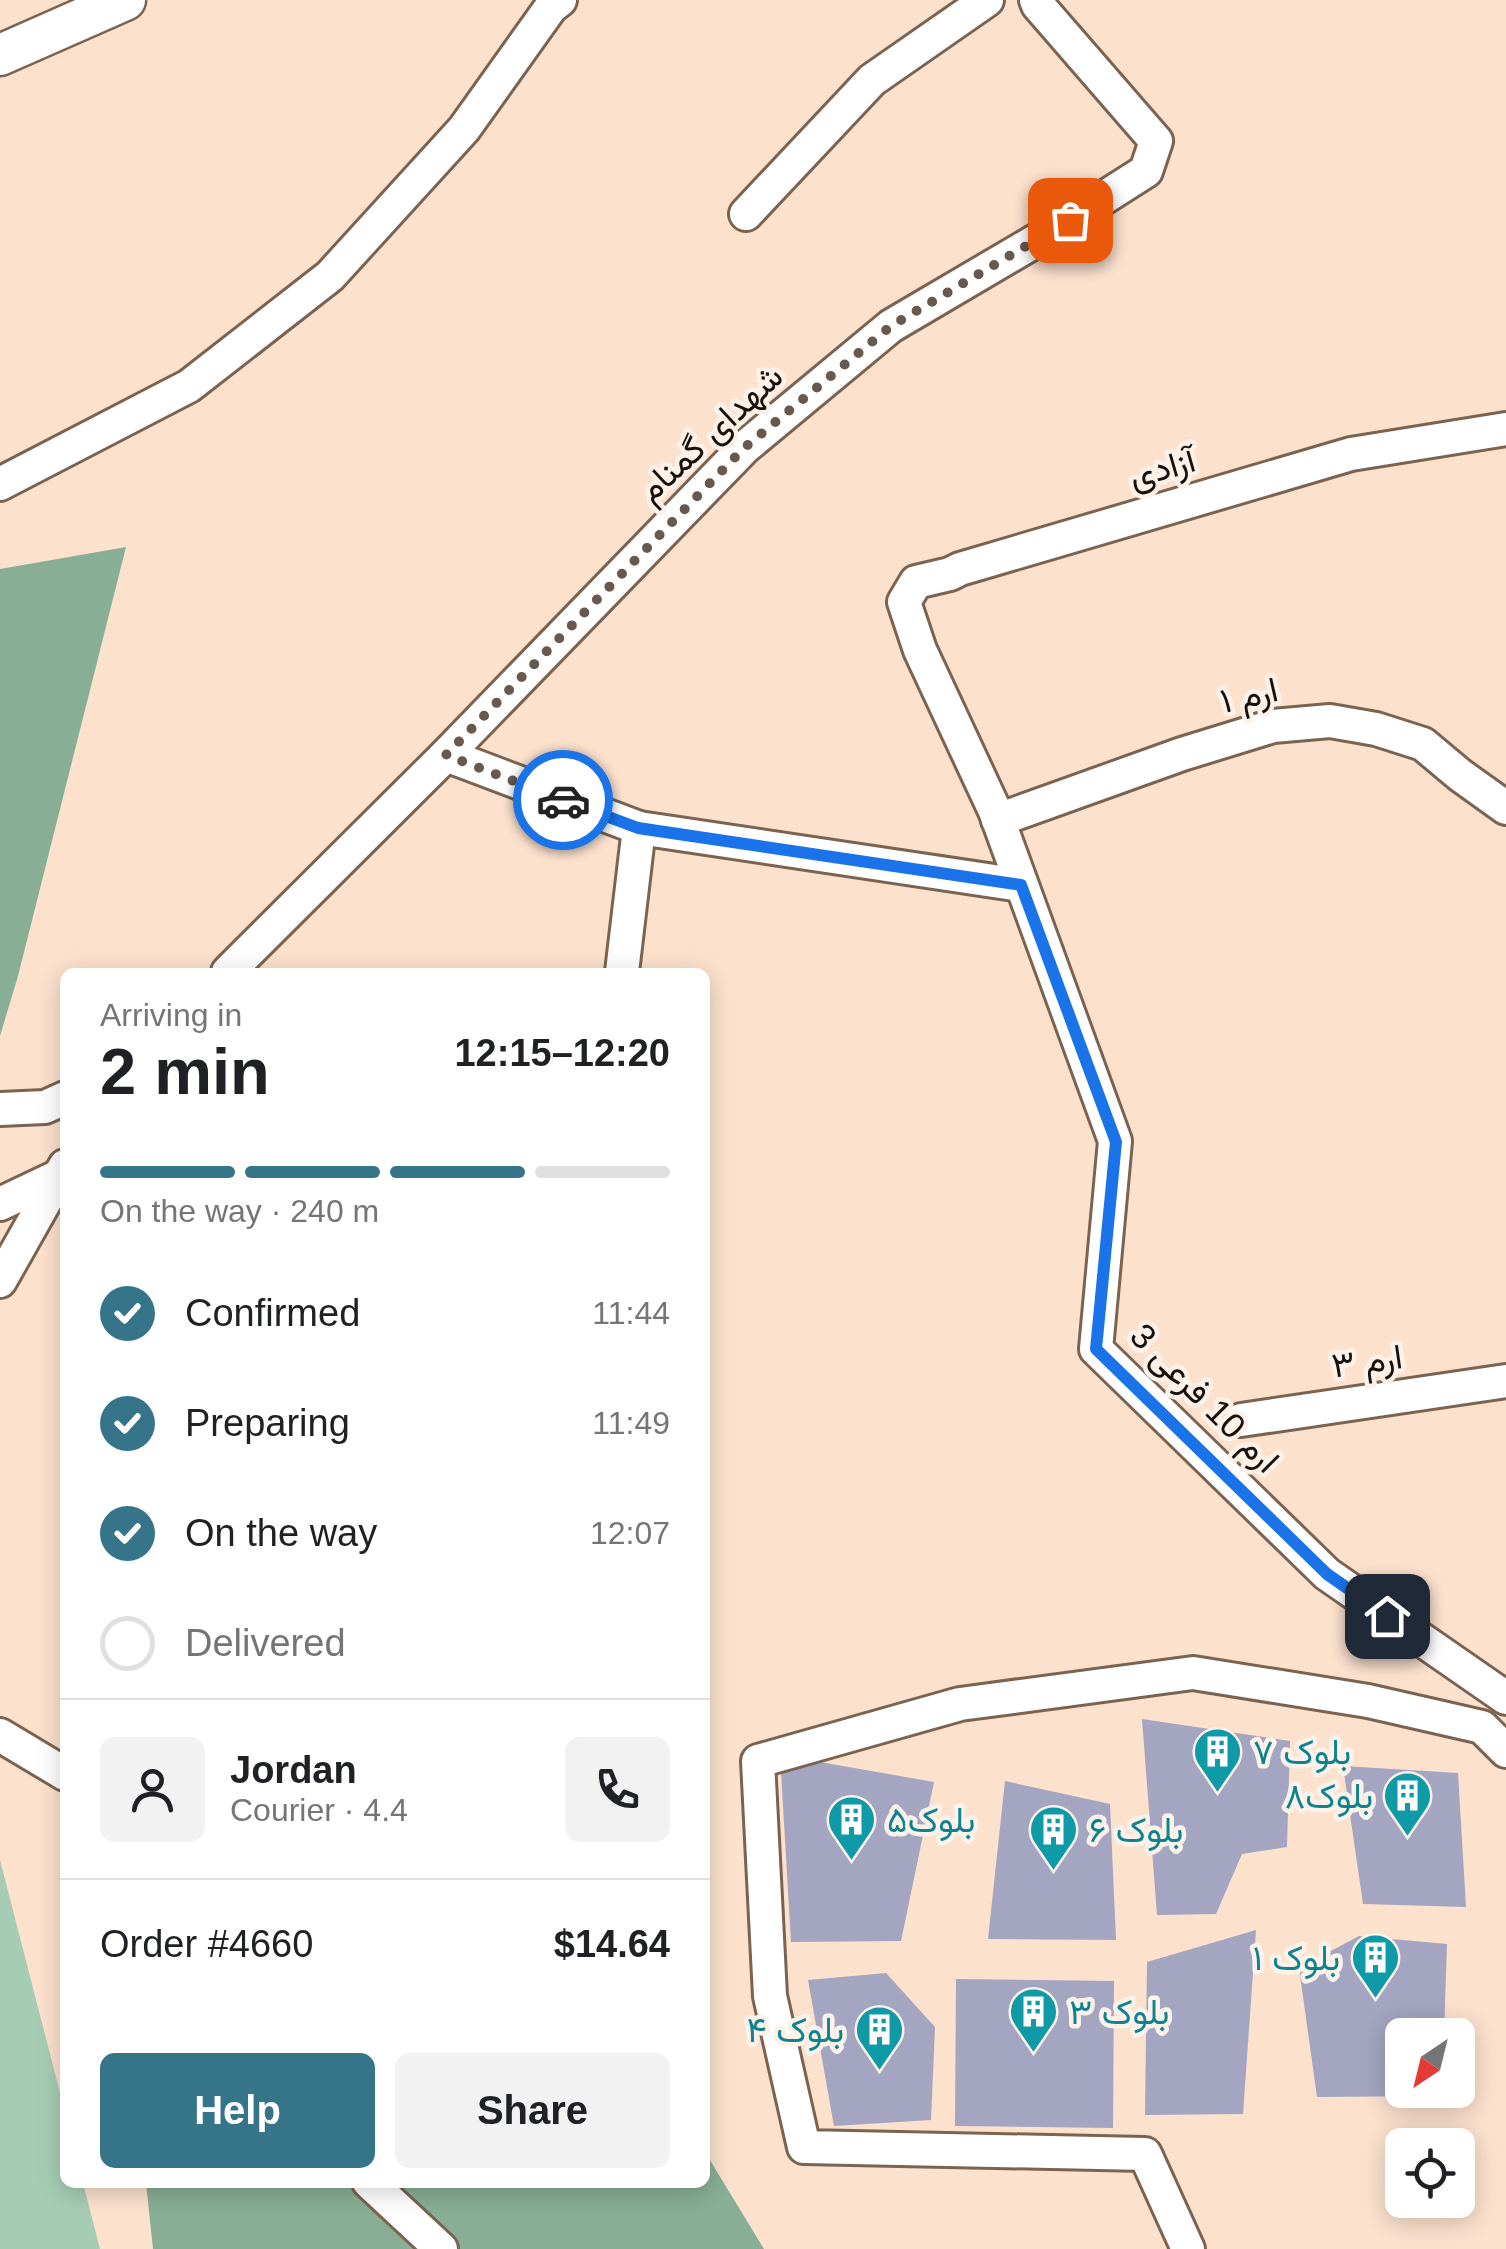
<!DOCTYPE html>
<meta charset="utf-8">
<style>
:root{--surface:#fff;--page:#f2f2f2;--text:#202124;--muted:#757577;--line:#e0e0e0;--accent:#367489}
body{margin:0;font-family:Helvetica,Vazirmatn,sans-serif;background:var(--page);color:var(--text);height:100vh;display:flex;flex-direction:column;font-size:38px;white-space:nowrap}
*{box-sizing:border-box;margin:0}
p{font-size:32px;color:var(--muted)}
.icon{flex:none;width:55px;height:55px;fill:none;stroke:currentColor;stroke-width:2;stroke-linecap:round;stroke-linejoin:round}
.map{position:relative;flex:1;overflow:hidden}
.details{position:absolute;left:60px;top:968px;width:650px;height:1220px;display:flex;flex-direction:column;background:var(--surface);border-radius:15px;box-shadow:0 5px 25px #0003}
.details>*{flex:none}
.needle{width:65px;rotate:215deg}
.tools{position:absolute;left:1385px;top:2018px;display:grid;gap:20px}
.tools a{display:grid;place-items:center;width:90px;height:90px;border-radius:15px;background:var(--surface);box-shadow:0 5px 25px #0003;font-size:50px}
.pin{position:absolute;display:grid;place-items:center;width:85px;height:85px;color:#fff;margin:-42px;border-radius:20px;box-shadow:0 5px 15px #0006}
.courier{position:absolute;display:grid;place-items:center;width:100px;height:100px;margin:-50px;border:8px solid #1a73e8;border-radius:50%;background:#fff;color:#222;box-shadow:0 2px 12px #0007}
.headline em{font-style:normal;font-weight:800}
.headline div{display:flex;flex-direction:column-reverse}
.headline{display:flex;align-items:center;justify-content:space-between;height:170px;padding:0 40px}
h1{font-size:65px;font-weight:800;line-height:75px}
.bar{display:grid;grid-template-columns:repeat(4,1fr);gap:15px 10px;align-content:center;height:120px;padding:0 40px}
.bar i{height:12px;border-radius:8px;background:var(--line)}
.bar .on{background:var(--accent)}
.bar p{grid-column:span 4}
.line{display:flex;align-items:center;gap:25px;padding:0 40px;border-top:2px solid var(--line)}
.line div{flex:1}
.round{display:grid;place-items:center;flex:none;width:105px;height:105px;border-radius:15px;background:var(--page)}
ol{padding:0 40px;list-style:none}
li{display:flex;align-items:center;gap:30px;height:110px}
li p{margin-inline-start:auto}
li .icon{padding:10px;border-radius:50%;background:var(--accent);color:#fff;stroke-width:4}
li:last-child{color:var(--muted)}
li i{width:55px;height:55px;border:5px solid var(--line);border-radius:50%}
.action{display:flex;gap:20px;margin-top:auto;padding:20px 40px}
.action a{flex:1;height:115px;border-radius:15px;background:var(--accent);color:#fff;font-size:40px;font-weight:800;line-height:115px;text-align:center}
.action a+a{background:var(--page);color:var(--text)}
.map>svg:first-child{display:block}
.green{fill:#a6cdb3}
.forest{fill:#88ae95}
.building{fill:#a3a5c1}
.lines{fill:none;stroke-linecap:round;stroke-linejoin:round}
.minor-casing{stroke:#7a6351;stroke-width:38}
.tertiary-casing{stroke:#7a6351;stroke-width:45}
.minor{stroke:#fff;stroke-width:32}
.tertiary{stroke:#fff;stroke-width:40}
.done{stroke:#68594e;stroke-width:10;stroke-dasharray:0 18}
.route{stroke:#1a73e8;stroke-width:12}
.labels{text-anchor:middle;stroke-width:9;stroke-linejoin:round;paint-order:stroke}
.street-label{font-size:35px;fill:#191009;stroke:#fdf2ea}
.culture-label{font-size:35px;fill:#0d838f;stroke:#fdf2ea;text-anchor:start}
</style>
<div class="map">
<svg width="1506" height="2249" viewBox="0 0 1506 2249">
<rect width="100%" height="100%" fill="#fce1cd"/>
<polygon class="green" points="0,1860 65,2112 65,2182 83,2183 100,2249 0,2249"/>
<g class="forest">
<polygon points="126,547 18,976 0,1036 0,569"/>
<polygon points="705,2152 764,2249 153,2249 146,2183 705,2182"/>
</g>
<g class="building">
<polygon points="1142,1719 1290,1741 1287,1847 1242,1854 1216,1914 1157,1915"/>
<polygon points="780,1755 934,1782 901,1941 791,1942"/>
<polygon points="1343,1766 1458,1773 1466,1907 1363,1904"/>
<polygon points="1005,1781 1110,1804 1116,1940 988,1939"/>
<polygon points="1256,1930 1243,2114 1145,2115 1147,1962"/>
<polygon points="1359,1936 1447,1944 1444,2035 1402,2035 1402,2090 1443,2090 1442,2096 1317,2097 1299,1968"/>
<polygon points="886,1973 935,2027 931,2120 834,2126 808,1980"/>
<polygon points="956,1979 1114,1981 1113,2128 955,2126"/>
</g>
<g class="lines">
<defs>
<g id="minor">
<polyline points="746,214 872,80 987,0"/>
<polyline points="1506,429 1351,454 960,569 950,574 916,582 904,602 920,650 995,811 1115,1141 1096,1349 1327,1574 1506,1698"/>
<polyline points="0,484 189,386 330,276 464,129 551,7 560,0"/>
<polyline points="446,755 639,828"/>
<polyline points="998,820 1182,754 1273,726 1330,721 1376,729 1423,744 1460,775 1506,808"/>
<polyline points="228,972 446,755 744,448 891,326 1044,236 1146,171 1156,141 1038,5 1036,0"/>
<polyline points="622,972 639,828 1021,885"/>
<polyline points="0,1109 45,1107 65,1098"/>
<polyline points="0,1204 57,1177"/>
<polyline points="0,1281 65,1166"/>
<polyline points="1241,1420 1506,1381"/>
<polyline points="0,1735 65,1774"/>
<polyline points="369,2182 441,2249"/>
<polyline points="1188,2249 1145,2154 804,2147 770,1996 758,1761 960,1704 1193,1673 1368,1701 1482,1727 1506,1751"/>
</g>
<polyline id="tertiary" points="0,55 125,0"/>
</defs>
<use href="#minor" class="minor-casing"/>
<use href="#tertiary" class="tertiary-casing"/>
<use href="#minor" class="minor"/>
<use href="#tertiary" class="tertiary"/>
</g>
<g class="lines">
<polyline class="done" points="563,800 446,755 744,448 891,326 1070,220"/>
<polyline class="route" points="563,800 638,828 1021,885 1116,1142 1096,1349 1327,1574 1387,1616"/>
</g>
<defs>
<symbol id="building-pin" viewBox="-11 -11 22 30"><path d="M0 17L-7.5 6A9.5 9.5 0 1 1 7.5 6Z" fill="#0f9aa8" stroke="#fdf2ea"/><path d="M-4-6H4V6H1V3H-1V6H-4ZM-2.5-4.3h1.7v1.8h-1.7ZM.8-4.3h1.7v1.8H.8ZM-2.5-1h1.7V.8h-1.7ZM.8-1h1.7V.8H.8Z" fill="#fff"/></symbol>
</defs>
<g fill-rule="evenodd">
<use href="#building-pin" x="1190" y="1724" width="55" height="75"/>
<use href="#building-pin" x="1380" y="1768" width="55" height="75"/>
<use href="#building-pin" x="824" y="1792" width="55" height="75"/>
<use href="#building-pin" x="1026" y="1802" width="55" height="75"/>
<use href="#building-pin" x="1348" y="1930" width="55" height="75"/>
<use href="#building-pin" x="1006" y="1984" width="55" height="75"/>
<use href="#building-pin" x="852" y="2002" width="55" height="75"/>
</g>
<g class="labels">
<g class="street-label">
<text transform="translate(710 433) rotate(-43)" y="12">شهدای گمنام</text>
<text transform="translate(1162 468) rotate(-16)" y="12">آزادی</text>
<text transform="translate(1249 695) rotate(-13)" y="12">ارم ۱</text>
<text transform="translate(1367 1361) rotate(-8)" y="12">ارم ۳</text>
<text transform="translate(1205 1398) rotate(45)" y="12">ارم 10 فرعی 3</text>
</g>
<g class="culture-label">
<text x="1253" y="1764">بلوک ۷</text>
<text x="1373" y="1808" text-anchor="end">بلوک۸</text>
<text x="887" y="1832">بلوک۵</text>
<text x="1089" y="1842">بلوک ۶</text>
<text x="1340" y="1970" text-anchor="end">بلوک ۱</text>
<text x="1069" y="2024">بلوک ۳</text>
<text x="844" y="2042" text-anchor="end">بلوک ۴</text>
</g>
</g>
</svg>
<div class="tools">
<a><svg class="needle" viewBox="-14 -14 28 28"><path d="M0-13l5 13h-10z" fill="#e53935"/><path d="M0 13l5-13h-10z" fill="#757577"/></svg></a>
<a><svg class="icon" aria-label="locate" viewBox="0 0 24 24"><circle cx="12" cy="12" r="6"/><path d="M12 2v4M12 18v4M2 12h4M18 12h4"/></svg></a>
</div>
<div class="pin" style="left:1070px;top:220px;background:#ea580c"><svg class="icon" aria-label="bag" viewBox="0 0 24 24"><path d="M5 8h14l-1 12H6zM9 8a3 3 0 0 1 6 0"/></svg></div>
<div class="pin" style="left:1387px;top:1616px;background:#1f2937"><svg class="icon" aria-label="home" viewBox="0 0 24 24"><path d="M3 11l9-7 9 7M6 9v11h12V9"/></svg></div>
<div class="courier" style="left:563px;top:800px"><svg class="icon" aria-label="car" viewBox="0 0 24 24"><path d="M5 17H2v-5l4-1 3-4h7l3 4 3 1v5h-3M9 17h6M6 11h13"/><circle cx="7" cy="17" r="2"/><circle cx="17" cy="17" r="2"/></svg></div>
<section class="details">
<div class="headline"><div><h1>2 min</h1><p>Arriving in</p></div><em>12:15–12:20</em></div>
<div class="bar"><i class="on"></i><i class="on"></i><i class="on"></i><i></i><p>On the way · 240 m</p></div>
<ol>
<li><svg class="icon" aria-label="check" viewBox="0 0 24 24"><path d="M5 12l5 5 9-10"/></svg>Confirmed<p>11:44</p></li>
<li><svg class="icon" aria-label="check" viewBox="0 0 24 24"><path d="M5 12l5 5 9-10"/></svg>Preparing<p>11:49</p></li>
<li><svg class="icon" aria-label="check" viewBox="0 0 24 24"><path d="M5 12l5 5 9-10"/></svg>On the way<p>12:07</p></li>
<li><i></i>Delivered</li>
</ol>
<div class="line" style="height:180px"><a class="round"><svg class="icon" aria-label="person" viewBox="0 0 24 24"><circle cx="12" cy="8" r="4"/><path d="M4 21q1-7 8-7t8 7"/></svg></a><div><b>Jordan</b><p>Courier · 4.4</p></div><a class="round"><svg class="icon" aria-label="phone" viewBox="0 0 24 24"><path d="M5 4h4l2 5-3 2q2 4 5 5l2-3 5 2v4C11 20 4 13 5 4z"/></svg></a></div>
<div class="line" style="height:130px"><div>Order #4660</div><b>$14.64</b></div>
<div class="action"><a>Help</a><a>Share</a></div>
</section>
</div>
